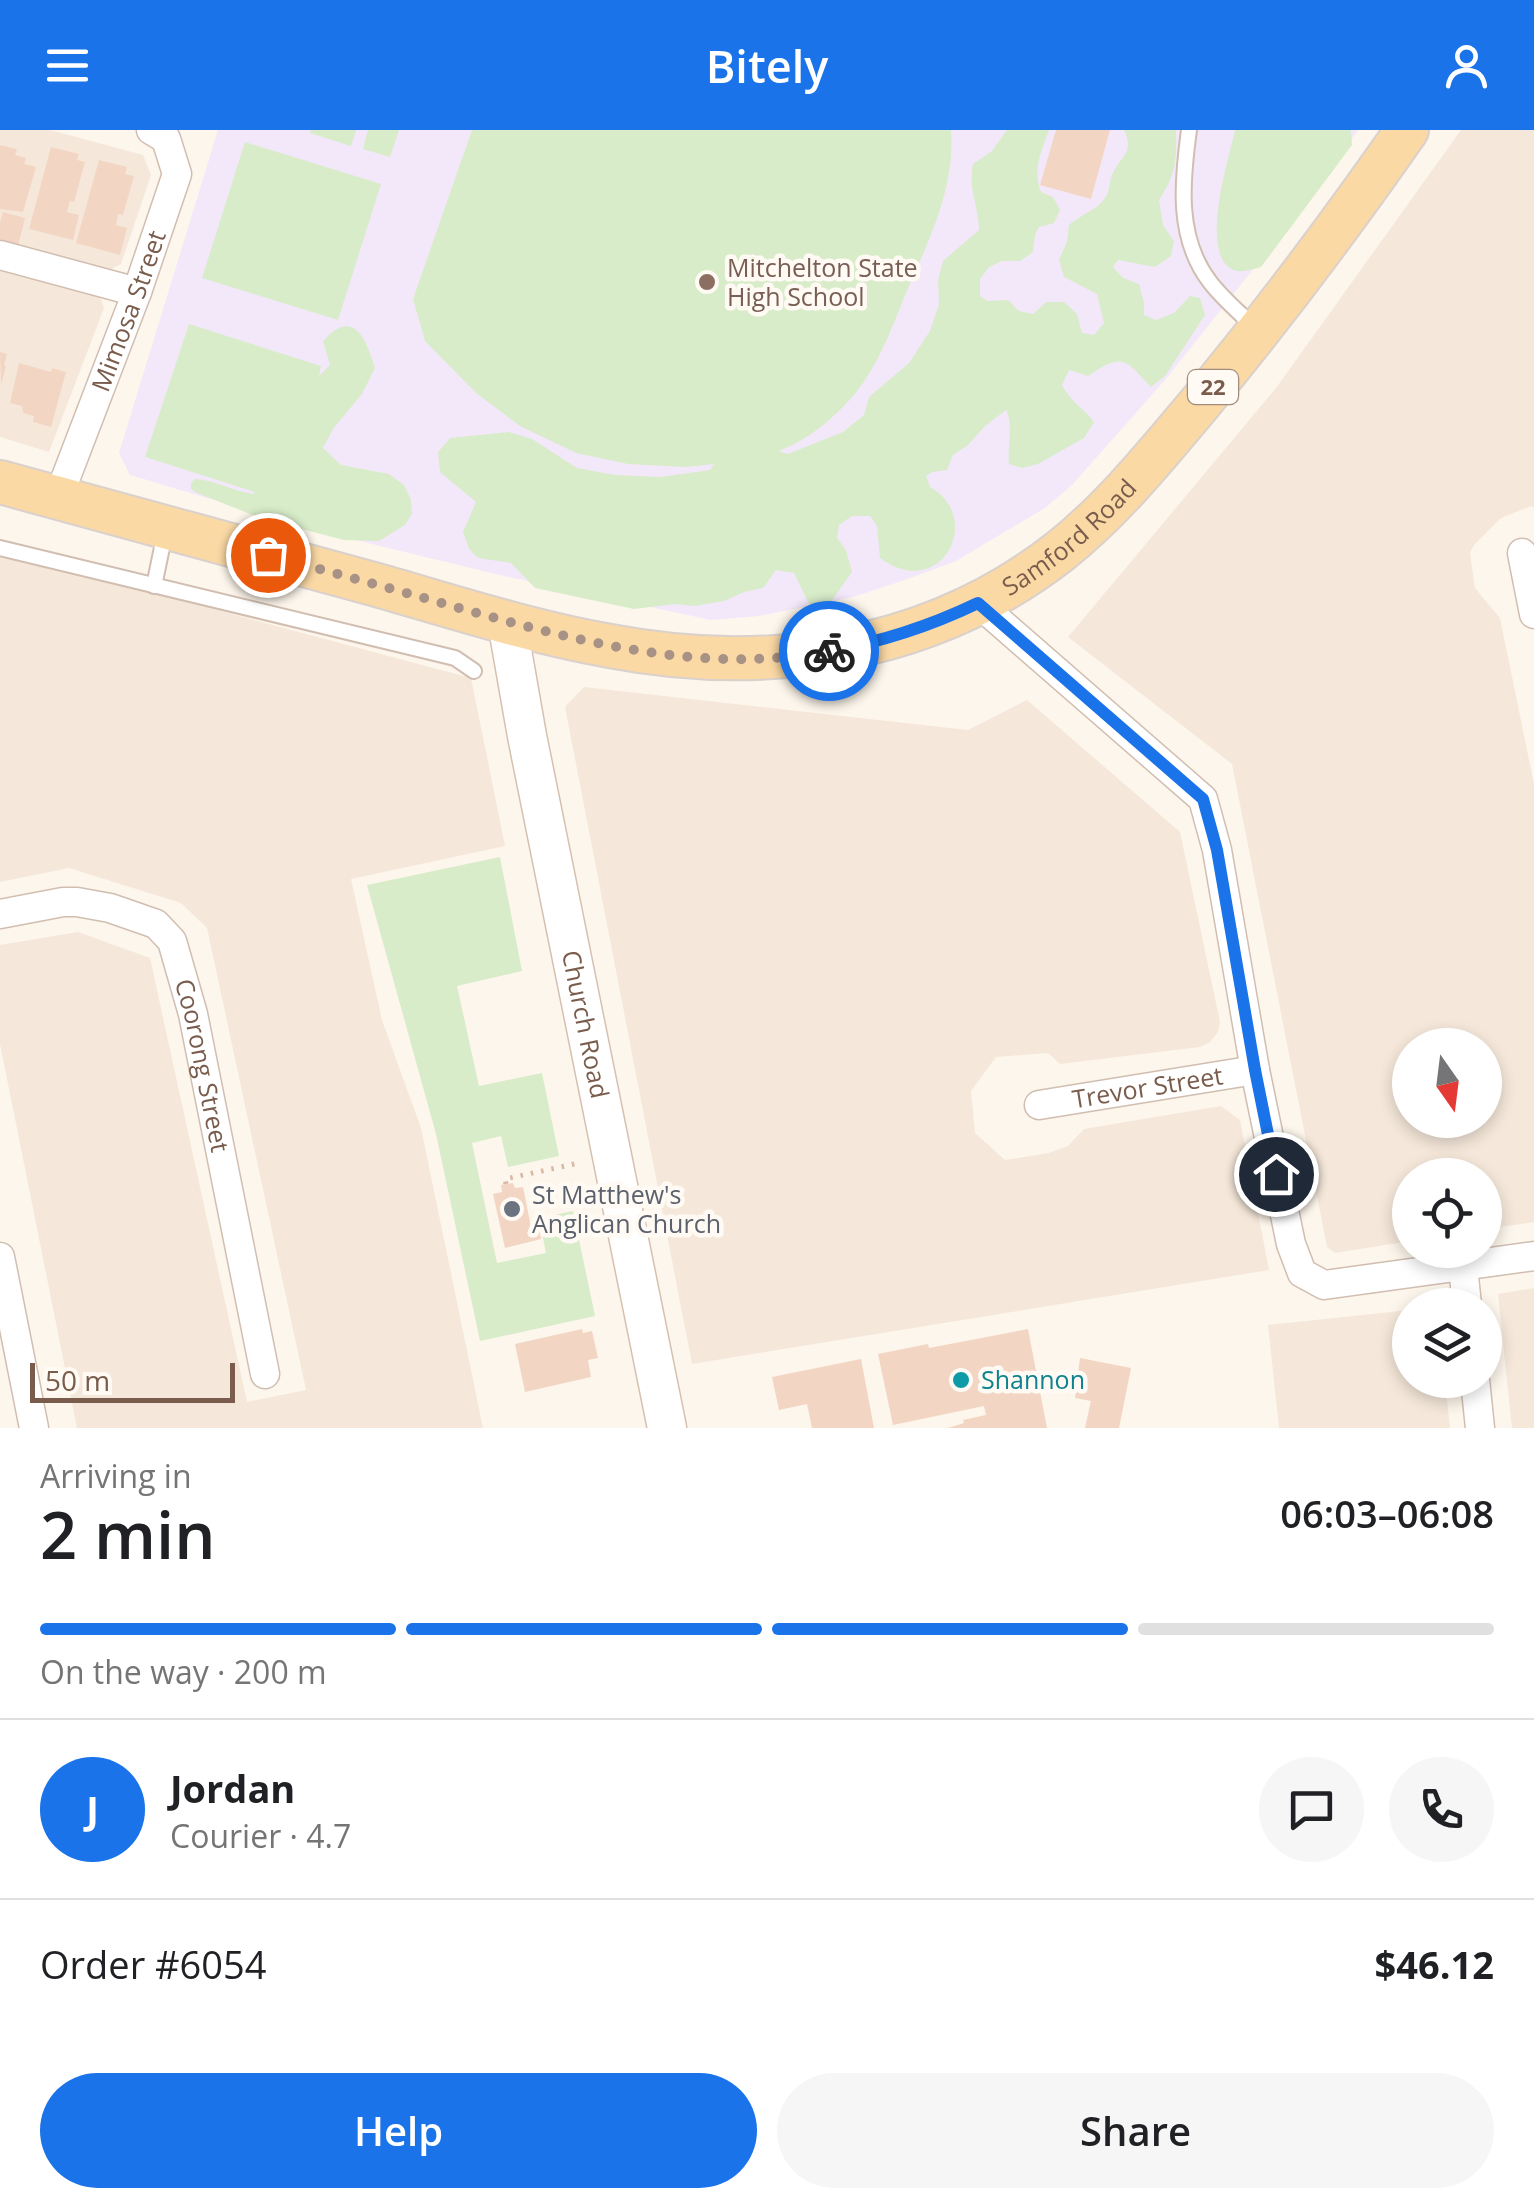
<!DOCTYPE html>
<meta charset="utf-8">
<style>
:root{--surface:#fff;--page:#f6f6f6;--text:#202124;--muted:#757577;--line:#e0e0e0;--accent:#1a73e8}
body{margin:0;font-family:"Open Sans",sans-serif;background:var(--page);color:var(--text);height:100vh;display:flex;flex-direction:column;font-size:38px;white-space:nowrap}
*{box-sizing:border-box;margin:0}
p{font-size:32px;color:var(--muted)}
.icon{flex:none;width:55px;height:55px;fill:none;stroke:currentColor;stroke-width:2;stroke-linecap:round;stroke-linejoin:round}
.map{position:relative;height:1298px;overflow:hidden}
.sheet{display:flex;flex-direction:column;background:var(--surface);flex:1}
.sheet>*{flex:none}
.needle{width:65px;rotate:166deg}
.tools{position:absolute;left:1392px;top:898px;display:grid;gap:20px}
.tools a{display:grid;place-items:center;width:110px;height:110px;border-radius:50%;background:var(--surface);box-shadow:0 5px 15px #0003;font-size:50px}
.scale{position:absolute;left:30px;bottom:25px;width:205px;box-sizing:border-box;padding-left:10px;border:5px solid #7a5c4d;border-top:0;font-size:28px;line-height:35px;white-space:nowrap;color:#7a5c4d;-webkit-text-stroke:8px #fffaf3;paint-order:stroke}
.pin{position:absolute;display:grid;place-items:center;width:85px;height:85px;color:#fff;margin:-42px;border:5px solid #fff;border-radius:50%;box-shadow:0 2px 10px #0007}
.courier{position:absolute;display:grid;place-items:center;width:100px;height:100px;margin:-50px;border:8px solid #1a73e8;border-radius:50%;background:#fff;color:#222;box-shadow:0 2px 12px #0007}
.headline em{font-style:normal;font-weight:600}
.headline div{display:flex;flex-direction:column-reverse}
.headline{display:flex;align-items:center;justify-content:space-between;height:170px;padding:0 40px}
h1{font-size:65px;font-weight:600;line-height:75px}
.bar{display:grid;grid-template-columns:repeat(4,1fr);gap:15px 10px;align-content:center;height:120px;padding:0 40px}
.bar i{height:12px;border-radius:8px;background:var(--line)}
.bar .active{background:var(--accent)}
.bar p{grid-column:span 4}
.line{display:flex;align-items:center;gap:25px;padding:0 40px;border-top:2px solid var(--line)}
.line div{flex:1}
.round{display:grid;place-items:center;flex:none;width:105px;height:105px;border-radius:52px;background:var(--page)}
.button{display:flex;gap:20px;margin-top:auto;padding:20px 40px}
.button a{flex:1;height:115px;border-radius:60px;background:var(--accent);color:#fff;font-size:40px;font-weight:600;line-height:115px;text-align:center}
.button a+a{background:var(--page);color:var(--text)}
header{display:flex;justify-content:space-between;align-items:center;height:130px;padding:0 40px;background:var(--accent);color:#fff;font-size:45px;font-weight:600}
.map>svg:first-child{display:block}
.residential{fill:#f5e8da;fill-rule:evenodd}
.education{fill:#f3e8fa}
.green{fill:#d8ecc9}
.building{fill:#f3d5c3}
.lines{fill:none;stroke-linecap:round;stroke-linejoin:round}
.lane-casing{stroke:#d1beb0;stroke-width:18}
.street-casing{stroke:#d1beb0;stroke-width:31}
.secondary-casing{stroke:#d6c0b0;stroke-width:41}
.primary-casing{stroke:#dad1cd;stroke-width:46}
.path{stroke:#d9b8a5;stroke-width:5;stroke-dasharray:2.5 8;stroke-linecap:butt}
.lane{stroke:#fff;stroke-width:14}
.street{stroke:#fff;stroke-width:28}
.secondary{stroke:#fff;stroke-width:38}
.primary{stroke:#fbd9a5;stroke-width:42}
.done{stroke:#a89285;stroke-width:10;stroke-dasharray:0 18}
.route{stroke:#1a73e8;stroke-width:12}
.education-dot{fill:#8d6e63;stroke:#fffaf3;stroke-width:4}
.worship-dot{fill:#6b7280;stroke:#fffaf3;stroke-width:4}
.culture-dot{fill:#0f9aa8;stroke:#fffaf3;stroke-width:4}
.labels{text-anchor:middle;stroke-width:9;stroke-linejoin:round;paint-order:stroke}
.shield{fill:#fffaf3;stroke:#a28b7f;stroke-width:2.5}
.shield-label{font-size:22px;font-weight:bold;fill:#7a5c4d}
.education-label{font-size:25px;fill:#785e54;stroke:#fffaf3;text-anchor:start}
.street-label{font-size:25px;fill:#7a5c4d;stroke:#fffaf3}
.worship-label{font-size:25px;fill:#5b616d;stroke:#fffaf3;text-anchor:start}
.culture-label{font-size:25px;fill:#0d838f;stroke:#fffaf3;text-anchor:start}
</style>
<header><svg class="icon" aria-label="menu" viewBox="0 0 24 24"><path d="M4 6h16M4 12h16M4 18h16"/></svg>Bitely<svg class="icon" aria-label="person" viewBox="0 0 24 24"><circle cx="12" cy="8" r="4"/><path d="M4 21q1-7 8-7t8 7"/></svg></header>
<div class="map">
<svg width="1534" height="1298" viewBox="0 0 1534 1298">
<rect width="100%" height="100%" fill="#fdf6ec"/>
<g class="residential">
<polygon points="0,0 50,0 143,25 151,45 121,134 105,142 0,113"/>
<path d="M1461,0h73v378l-3,-2 -30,12 -27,27 -4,8 5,35 25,30 34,166v438l-49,7v-54h-75v66l-75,12 -8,-6 -95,-483 -164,-127 208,-249zM1410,915h75v75h-75z"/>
<polygon points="0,139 100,166 104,178 49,322 0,307"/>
<polygon points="0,422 471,548 505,716 351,749 382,890 421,998 483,1298 77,1298 0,914 0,815 78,802 150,828 247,1272 306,1260 207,798 181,773 69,738 0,752"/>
<polygon points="584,557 968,600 1027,570 1180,702 1220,892 1218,902 1210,912 1200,917 1060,934 1048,923 996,927 971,961 975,1003 1005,1030 1049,1023 1068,1016 1084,999 1221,976 1240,990 1269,1140 692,1234 565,577"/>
<polygon points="1534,1158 1534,1298 1512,1298 1498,1164"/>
<polygon points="1410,1180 1410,1250 1445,1250 1450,1298 1279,1298 1268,1195"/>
</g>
<polygon class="education" points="218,0 1358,0 1321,54 1165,250 1072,355 1045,378 956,431 905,450 853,467 759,486 711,490 495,444 315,400 130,345 119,323"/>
<g class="green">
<polygon points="311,0 356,0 351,16 310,3"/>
<polygon points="368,0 399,0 390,27 363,19"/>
<path d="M472,0h479c4,56 -20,106 -42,156 -16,38 -29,78 -56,110 -21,24 -44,43 -74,55l9,3 55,-22 21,-17 5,-18 40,-34 21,-32 9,-27 -1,-24 5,-19 36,-31c-1,-28 -11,-39 -6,-66l19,-13 15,-21h42c-7,20 -17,40 -8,62l12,5 7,13 -6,13 -15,4 -4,8 -2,17 -13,9h-18l-13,6 -9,12v17l7,5 21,-1 11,11 14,3 13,-12h18l13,12 5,19 12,2 10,-12 -7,-29 -33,-17 -5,-17 8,-19 2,-16c10,-9 24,-14 33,-23 9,-10 6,-19 11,-29 8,-18 22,-20 11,-43h52c1,30 0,44 -17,70l4,25 11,16 -3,15 -16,11 -37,-7 -5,7 10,11 16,6 5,19v12l12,5 18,-7 16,-17 10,2 5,17 -40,61 -14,11c-26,-28 -28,-35 -63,-11l-19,-6 -7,15c8,17 21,22 32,37l-10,16 -46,26 -16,4 -13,-4c-2,-17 5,-39 -3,-54l-21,16 -17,19 -15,10 -6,15 -15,2 -6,4 4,11c55,31 11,116 -50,71l-3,-32 -7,-10h-18l-13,9 -2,13 9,12 6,22 -24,34 -13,3 -7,-7 -14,-29 -18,-3 -13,18 -19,4 -20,9 -29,5 -20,-2 -41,5 -99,-21 -24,-25 -33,-5 -9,-9 -6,-17 13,-30 -36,-30 -2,-20 12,-14 59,-6 23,7 45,29 38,7 45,2 50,-7 4,-6 -28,3 -58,-3 -52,-11 -56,-27 -44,-33 -51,-52 -12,-42z"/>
<path d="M1235,0h116l1,15 -91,122c-6,2 -17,5 -24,4 -41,-10 -8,-113 -2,-141z"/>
<polygon points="245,12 381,54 338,190 202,148"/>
<path d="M189,194l132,42 -2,10 11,-11 -7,-24c30,-34 43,-3 52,27l-13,26 -29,35 -10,19 18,17 48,9 15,11 7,15 1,14 -7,11 -26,16 -35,-1 -81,-21 -66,-26 -6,-4v-6l4,-4c20,1 38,12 58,15l2,-2 -110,-35z"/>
<polygon points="500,727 522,841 457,856 479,956 542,943 559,1026 508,1037 501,1006 472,1013 497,1133 546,1123 539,1088 573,1081 595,1186 480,1211 436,1004 367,755"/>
</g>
<g class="building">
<polygon points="1056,0 1110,0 1091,69 1040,55"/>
<polygon points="0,15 17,19 15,25 26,28 24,34 36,37 23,82 0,79"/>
<polygon points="51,17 79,24 77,30 85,32 74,72 70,71 67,82 79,85 73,110 29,99"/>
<polygon points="99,30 127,37 125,44 134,46 123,85 118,84 116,95 127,98 120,125 76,113"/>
<polygon points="3,82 25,88 18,116 0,112 0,93"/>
<polygon points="0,222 7,224 4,235 6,236 1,255"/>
<polygon points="19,233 51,242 52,238 66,242 51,297 33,292 34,286 23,283 22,276 10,273"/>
<polygon points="513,1053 515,1058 523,1057 531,1097 538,1095 541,1109 505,1118 493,1064 502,1062 501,1055"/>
<polygon points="582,1199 583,1203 592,1201 598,1228 588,1230 591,1247 525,1262 515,1214"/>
<polygon points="1028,1199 1047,1298 948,1298 964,1293 963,1290 986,1285 984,1276 893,1295 878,1224 928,1214 929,1218"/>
<polygon points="1080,1228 1131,1238 1119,1298 1085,1298 1091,1271 1075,1268"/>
<polygon points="861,1229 874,1298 812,1298 807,1274 779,1280 772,1247"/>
</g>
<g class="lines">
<defs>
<g id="lane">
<path d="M1189,0c-7,51 -13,108 21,152 12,16 29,30 44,45"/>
<polyline points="0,418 455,528 474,541"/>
<polyline points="154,456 165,403"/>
</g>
<g id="street">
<polyline points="0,125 137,162"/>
<path id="s1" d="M58,368l79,-206 40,-118 -11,-35 -15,-9"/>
<polyline points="1522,423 1534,484"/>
<polyline points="978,473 1203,669 1217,720 1255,940 1291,1114 1302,1143 1324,1155 1534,1126"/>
<path id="s2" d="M0,784l63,-12h14l33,6 46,16 16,17 21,73 72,360"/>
<path id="s3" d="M1039,975l216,-35"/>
<polyline points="0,1127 34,1298"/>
<polyline points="1463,1137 1467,1175"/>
<polyline points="1475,1250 1480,1298"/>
</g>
<g id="secondary">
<path id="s4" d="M507,492l20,114 140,692"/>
</g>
<g id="primary">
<path id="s5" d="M0,352c126,34 251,69 377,103 77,22 154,47 233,61 158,30 319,7 449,-94 52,-41 95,-94 137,-144 75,-90 144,-182 211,-278"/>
</g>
</defs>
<use href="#lane" class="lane-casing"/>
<use href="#street" class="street-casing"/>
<use href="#secondary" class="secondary-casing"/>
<use href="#primary" class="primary-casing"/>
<polyline class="path" points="506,1054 505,1049 579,1033"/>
<use href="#lane" class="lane"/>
<use href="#street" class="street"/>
<use href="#secondary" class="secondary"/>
<use href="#primary" class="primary"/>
</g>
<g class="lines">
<path class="done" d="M268,425c59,16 118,32 177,49 124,35 254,72 384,47"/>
<path class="route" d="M829,521c53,-9 101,-25 149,-48l225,196 14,51 38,220 21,104"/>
</g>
<circle class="education-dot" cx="707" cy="152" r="10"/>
<circle class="worship-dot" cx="512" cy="1079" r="10"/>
<circle class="culture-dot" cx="961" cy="1250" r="10"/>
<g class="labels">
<rect class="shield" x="1188" y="240" width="50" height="34" rx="8"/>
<g class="shield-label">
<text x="1213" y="265">22</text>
</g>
<g class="education-label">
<text x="727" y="147">Mitchelton State<tspan x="727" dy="29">High School</tspan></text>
</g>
<g class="street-label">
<text dy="9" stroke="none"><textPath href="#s1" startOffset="200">Mimosa Street</textPath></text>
<text dy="9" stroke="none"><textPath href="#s5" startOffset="1122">Samford Road</textPath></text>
<text dy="9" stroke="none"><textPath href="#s4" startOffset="410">Church Road</textPath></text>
<text dy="9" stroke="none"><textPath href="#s2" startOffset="312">Coorong Street</textPath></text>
<text dy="9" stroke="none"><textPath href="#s3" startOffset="110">Trevor Street</textPath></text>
</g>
<g class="worship-label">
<text x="532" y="1074">St Matthew's<tspan x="532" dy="29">Anglican Church</tspan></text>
</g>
<g class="culture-label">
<text x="981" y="1259">Shannon</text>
</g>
</g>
</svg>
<div class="tools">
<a><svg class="needle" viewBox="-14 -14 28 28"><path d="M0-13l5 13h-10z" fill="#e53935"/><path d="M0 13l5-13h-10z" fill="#757577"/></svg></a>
<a><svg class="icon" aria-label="locate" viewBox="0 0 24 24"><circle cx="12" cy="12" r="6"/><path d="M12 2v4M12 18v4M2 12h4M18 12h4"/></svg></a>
<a><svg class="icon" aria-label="layers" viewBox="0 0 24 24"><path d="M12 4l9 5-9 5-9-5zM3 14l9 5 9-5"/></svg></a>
</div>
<div class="scale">50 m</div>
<div class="pin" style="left:268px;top:425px;background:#ea580c"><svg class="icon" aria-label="bag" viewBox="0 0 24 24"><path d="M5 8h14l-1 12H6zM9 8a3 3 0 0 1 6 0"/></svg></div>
<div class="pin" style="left:1276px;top:1044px;background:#1f2937"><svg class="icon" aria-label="home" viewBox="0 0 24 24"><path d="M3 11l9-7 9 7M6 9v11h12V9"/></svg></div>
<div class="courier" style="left:829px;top:521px"><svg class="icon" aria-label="bike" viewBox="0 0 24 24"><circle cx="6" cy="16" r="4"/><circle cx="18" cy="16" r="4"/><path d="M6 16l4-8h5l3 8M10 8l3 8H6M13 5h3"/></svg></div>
</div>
<section class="sheet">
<div class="headline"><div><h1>2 min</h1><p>Arriving in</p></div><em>06:03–06:08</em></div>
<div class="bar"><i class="active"></i><i class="active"></i><i class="active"></i><i></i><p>On the way · 200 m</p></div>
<div class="line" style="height:180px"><b class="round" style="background:var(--accent);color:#fff">J</b><div><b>Jordan</b><p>Courier · 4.7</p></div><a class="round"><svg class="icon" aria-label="chat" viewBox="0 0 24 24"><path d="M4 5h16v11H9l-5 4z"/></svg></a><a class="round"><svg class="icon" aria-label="phone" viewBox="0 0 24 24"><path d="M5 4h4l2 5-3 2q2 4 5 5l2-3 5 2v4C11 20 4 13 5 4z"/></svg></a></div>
<div class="line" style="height:130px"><div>Order #6054</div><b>$46.12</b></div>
<div class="button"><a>Help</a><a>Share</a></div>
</section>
